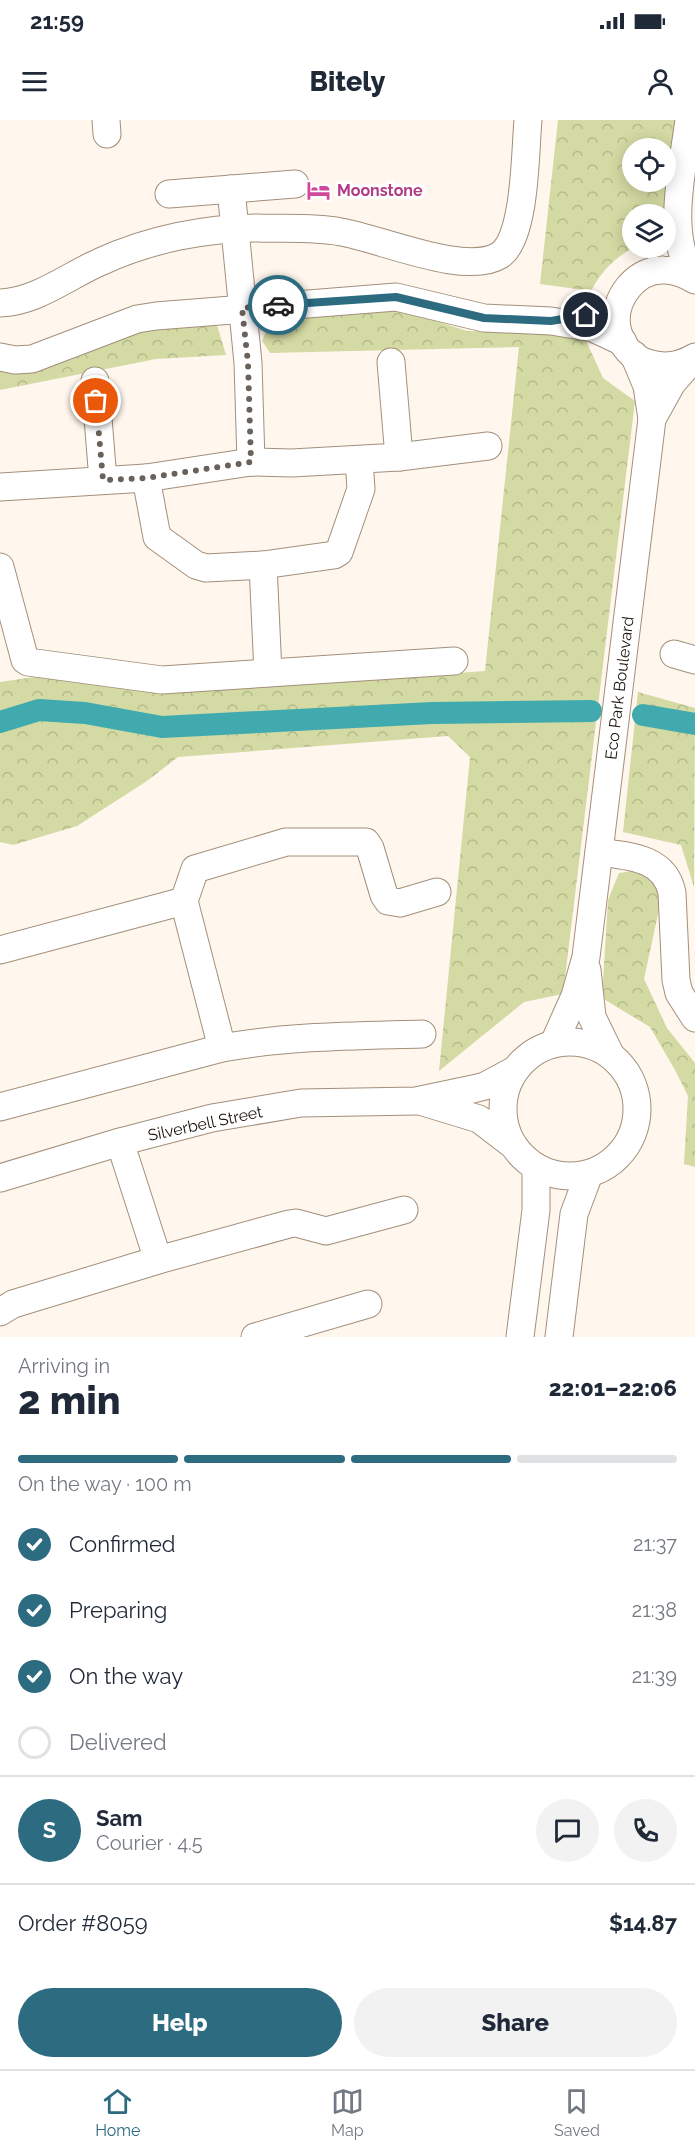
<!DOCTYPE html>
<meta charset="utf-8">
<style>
:root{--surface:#fff;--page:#f2f2f3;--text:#1f2937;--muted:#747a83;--line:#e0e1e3;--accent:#2d6b81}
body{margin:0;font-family:Raleway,sans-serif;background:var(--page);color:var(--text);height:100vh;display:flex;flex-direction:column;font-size:22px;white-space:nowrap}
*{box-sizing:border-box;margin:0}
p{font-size:20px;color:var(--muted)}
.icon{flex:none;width:33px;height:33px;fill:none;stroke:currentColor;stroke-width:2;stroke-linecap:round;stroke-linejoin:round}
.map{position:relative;height:1217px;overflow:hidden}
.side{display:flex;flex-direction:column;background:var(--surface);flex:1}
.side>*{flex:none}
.buttons{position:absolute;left:622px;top:18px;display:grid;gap:12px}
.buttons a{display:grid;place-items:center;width:54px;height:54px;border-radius:50%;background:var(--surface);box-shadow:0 3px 15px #0003;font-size:30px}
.pin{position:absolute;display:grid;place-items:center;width:51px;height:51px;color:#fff;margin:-26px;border:3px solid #fff;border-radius:50%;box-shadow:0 2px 6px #0007}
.courier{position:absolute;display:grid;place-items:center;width:60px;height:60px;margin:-30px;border:4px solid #2d6b81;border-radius:50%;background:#fff;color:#222;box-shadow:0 2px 8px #0007}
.head em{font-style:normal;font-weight:800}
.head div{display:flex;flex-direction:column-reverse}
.head{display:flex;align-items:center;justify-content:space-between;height:102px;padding:0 18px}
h1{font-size:39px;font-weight:800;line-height:45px}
.bar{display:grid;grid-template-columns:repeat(4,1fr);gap:9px 6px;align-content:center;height:72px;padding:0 18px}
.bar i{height:8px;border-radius:4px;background:var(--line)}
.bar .current{background:var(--accent)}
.bar p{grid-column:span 4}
.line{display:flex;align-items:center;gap:15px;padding:0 18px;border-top:2px solid var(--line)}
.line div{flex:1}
.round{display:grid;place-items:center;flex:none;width:63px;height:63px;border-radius:32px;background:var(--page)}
ol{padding:0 18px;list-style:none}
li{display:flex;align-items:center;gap:18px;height:66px}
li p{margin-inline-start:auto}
li .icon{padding:6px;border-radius:50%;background:var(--accent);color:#fff;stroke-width:4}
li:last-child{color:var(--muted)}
li i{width:33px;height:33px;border:3px solid var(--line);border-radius:50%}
.button{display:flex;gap:12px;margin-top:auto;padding:12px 18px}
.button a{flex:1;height:69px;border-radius:36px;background:var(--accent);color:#fff;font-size:24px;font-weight:800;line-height:69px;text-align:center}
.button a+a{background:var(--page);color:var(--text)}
.status{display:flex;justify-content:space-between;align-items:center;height:42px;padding:0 30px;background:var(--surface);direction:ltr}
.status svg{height:16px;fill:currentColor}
header{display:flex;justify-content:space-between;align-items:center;height:78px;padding:0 18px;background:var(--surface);font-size:27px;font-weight:800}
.tab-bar{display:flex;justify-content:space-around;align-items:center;height:84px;border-top:2px solid var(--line);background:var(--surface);font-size:16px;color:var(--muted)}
.tab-bar a{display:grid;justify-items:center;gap:3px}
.tab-bar .current{color:var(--accent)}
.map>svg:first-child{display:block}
.forest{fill:url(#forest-crowns);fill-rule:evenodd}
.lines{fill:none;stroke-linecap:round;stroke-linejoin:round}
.canal{stroke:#41aaaf;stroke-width:22}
.minor-casing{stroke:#a38f7b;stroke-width:29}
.minor{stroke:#fff;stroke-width:27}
.done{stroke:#6a625a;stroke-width:6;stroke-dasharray:0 10.8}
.route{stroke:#2d6b81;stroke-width:8}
.labels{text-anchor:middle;stroke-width:6;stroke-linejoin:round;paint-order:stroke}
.hotel-label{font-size:16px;font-weight:bold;fill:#b23c85;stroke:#fff;text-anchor:start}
.street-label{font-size:16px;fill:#1a130b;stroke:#fff}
</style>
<div class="status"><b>21:59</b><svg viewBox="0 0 49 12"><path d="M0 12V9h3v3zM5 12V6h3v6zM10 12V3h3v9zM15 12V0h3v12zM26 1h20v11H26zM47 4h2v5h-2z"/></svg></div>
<header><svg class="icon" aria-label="menu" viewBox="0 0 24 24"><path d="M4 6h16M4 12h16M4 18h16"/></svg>Bitely<svg class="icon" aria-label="person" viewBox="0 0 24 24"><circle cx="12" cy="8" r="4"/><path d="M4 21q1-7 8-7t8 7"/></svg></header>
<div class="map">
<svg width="695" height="1217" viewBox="0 0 695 1217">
<defs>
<pattern id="forest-crowns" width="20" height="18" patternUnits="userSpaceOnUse" patternTransform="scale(1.5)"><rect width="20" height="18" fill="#d4daa3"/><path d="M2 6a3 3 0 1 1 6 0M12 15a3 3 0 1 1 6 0" fill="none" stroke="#b5ba8b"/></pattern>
</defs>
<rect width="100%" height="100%" fill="#fff6ed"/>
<g class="forest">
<path d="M558,0h117l-12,94h-30v34c-19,10 -32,24 -42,43l-51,-7zM633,28h33v34h-33z"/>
<polygon points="402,190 467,211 583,214 603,258 635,281 563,874 524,882 439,951 470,637 448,616 178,637 147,661 77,706 13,725 0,722 0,562 62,553 166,574 485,551 519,227 270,233 262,221 270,201"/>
<polygon points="217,205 226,235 156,239 0,270 0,251 23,253 72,239 141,211"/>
<polygon points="638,572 695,588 694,767 681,725 623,712"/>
<polygon points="647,749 663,771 644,859 667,908 695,943 695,1047 684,1044 688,976 675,950 650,907 602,878 608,780 619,753"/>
</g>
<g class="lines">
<g class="canal">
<polyline points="643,595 695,604"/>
<polyline points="0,602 39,590 85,593 162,607 432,593 591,591"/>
</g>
<defs>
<g id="minor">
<polyline points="106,0 107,14"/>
<path d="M689,0c-6,48 -25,118 6,159"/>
<polyline points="231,69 248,243 251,342"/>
<polyline points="169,74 295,64"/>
<path d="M695,160c-10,-6 -19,-10 -31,-10 -29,-1 -52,30 -47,58 8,37 48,47 78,29"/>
<path d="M0,183c36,-1 68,-27 100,-41 49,-23 106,-34 159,-34 27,1 56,-1 82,4 38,6 125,45 159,23 26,-18 25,-104 28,-135"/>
<polyline points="0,237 15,240 32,239 137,199 156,196 396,177 484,198 551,201 593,208 623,222"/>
<polyline points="95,261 103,360"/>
<polyline points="652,299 672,263 694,238"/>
<polyline points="399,337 488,326"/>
<polyline points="146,358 157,417 196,445 206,448 263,445 334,435 339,432 361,369 359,340"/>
<polyline points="0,367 146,358 251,342 292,343 399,337 391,242"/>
<polyline points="263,445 268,553"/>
<polyline points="0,447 25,540 28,542 162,560 454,541"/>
<polyline points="674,534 695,540"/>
<path d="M599,732c29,4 66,5 73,41l4,87 3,13 16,25"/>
<polyline points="0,830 184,781"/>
<polyline points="587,850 592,897 610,934"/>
<circle cx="570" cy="989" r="67"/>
<polyline points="554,923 575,876 586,837 652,299 647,266 634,235"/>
<polyline points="222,928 184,781 195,749 286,722 366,722 370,728 384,775 388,781 400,783 437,772"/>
<polyline points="423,982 479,999 513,1025"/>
<path d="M0,987l222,-59c66,-12 133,-12 200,-14"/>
<polyline points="120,1022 158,1140"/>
<polyline points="0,1058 120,1022 212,998 301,983 416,981 473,969 485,966 515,950"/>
<polyline points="0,1192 13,1184 158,1140 289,1104 296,1103 326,1111 404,1090"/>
<polyline points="255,1217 368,1184"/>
<polyline points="520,1217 536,1090 536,1047"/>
<polyline points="559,1217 574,1094 589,1054"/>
</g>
</defs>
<use href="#minor" class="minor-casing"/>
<use href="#minor" class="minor"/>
</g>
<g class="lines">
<polyline class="done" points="96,281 103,360 146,358 251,342 248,243 242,188 278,185"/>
<polyline class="route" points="278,185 396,177 484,198 551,201 586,195"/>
</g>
<defs>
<symbol id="hotel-bare" viewBox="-9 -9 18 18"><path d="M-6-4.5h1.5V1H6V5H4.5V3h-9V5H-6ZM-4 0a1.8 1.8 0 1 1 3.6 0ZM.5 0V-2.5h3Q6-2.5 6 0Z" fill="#d1479c" stroke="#fff" stroke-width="2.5" paint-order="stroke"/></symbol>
</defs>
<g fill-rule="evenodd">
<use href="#hotel-bare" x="302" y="54" width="33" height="33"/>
</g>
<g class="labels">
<g class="hotel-label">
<text x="337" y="76">Moonstone</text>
</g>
<g class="street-label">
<text transform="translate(619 568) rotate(-83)" y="6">Eco Park Boulevard</text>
<text transform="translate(205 1003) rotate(-12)" y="6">Silverbell Street</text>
</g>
</g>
</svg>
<div class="buttons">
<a><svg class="icon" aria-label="locate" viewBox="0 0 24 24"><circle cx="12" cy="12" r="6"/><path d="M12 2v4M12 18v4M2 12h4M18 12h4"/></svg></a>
<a><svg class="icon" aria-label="layers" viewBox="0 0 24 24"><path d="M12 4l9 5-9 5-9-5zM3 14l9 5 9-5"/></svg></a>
</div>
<div class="pin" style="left:96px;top:281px;background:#ea580c"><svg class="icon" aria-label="bag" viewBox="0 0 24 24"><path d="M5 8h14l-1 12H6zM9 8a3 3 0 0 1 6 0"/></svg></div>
<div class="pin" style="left:586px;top:195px;background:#1f2937"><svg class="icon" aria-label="home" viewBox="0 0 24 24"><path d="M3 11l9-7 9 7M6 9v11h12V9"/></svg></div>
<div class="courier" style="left:278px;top:185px"><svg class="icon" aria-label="car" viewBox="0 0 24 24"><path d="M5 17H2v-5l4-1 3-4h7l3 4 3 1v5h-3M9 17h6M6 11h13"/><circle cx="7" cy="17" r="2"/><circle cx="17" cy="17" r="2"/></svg></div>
</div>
<section class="side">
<div class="head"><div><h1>2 min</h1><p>Arriving in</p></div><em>22:01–22:06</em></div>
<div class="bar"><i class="current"></i><i class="current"></i><i class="current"></i><i></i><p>On the way · 100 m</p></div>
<ol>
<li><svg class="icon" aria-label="check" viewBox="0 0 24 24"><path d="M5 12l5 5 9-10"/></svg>Confirmed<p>21:37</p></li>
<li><svg class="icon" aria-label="check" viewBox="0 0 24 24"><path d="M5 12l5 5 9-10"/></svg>Preparing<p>21:38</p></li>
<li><svg class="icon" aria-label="check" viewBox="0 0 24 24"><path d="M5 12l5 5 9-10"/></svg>On the way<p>21:39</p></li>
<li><i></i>Delivered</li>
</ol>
<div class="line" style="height:108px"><b class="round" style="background:var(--accent);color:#fff">S</b><div><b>Sam</b><p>Courier · 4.5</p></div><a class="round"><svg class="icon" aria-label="chat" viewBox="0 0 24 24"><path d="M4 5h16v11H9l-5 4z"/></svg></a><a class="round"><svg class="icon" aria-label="phone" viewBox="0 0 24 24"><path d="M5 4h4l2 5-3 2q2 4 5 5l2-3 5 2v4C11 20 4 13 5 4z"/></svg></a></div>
<div class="line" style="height:78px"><div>Order #8059</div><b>$14.87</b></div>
<div class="button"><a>Help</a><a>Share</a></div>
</section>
<nav class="tab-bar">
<a class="current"><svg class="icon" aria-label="home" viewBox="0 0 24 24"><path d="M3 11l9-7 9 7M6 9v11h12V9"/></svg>Home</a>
<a><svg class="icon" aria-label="map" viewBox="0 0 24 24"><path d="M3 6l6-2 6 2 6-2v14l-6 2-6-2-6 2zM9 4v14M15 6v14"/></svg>Map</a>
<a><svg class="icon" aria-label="saved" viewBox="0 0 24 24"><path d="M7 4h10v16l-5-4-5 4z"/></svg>Saved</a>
</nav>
